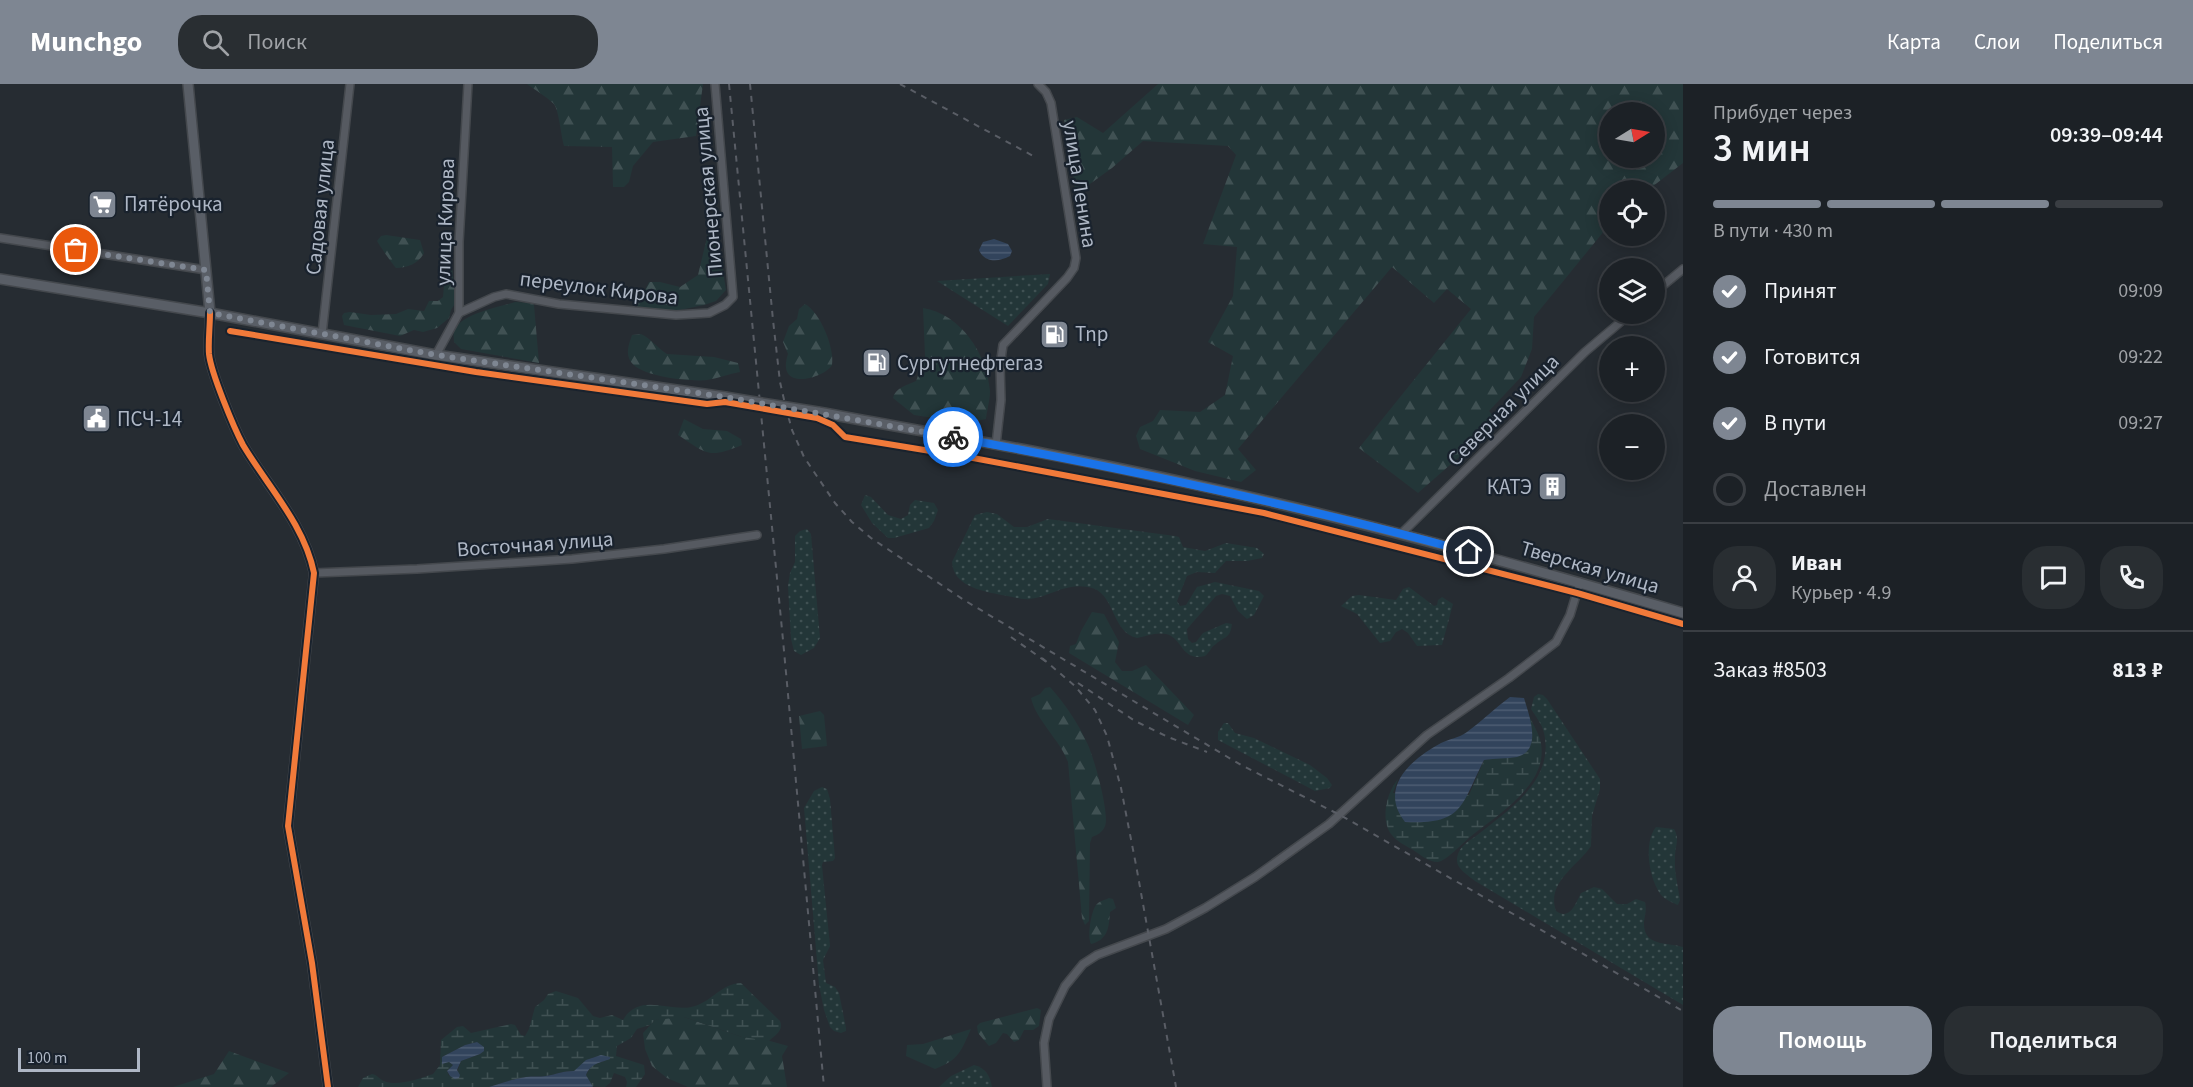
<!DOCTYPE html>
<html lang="ru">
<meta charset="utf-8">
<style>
:root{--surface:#1c2126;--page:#292e32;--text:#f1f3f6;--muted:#a0a3a7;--line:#3a3e43;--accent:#7e8692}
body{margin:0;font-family:"Source Sans 3",sans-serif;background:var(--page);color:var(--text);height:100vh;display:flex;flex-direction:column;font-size:22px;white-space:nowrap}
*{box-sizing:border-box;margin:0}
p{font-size:20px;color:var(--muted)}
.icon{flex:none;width:33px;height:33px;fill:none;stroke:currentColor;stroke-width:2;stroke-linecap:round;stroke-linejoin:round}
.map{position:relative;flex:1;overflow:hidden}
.panel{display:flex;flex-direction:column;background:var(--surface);width:510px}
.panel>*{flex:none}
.needle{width:39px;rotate:79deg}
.tools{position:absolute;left:1599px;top:18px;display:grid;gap:12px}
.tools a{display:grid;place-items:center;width:66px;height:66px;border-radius:50%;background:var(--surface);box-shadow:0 3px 15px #0003,0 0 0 2px var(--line);font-size:30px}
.scale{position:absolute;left:18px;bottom:15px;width:122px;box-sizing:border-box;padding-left:6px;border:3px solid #aeb7c5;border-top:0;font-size:16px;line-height:21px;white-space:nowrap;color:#aeb7c5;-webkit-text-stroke:4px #19222d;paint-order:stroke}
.pin{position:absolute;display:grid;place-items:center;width:51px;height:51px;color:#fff;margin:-26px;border:3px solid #fff;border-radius:50%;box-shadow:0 2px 6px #0007}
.courier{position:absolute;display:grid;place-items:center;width:60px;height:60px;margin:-30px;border:4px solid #1a73e8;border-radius:50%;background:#fff;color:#222;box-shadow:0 2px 8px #0007}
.summary em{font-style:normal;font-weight:600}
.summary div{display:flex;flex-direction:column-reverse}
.summary{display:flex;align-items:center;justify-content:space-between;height:102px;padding:0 30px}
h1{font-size:39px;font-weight:600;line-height:45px}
.bar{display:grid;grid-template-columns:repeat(4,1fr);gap:9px 6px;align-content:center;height:72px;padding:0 30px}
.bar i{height:8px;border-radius:4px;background:var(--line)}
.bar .active{background:var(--accent)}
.bar p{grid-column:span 4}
.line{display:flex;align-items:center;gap:15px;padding:0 30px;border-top:2px solid var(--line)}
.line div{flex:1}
.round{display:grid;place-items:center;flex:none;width:63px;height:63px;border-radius:24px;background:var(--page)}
ol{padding:0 30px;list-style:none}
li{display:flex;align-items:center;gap:18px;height:66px}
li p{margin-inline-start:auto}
li .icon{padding:6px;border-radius:50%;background:var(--accent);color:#fff;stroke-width:4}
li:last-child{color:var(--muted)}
li i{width:33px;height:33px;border:3px solid var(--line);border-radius:50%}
.action{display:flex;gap:12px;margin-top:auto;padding:12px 30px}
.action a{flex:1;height:69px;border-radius:24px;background:var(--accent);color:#fff;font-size:24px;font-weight:600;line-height:69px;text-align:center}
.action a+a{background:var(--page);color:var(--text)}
header{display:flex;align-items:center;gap:36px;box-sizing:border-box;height:84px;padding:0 30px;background:var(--accent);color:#fff}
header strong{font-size:28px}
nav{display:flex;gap:33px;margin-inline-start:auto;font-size:21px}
.search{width:420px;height:54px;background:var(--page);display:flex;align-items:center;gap:15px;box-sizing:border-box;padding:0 21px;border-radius:24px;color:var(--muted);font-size:22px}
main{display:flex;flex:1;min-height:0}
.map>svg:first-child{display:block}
.grass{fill:url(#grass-dots)}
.forest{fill:url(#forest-firs);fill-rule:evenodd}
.wetland{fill:url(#wetland-marsh);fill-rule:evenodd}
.water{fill:url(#water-rules)}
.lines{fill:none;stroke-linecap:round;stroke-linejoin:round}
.minor-casing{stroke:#44484d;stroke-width:10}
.tertiary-casing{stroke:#44484d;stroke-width:11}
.secondary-casing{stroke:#44484d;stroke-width:12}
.minor{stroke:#565a61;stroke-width:7}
.tertiary{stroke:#565a61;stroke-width:8}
.secondary{stroke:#595e66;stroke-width:9}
.rail{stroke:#595d65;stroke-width:2;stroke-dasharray:6 6;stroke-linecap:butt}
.secondary-bridge-casing{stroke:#44484d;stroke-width:12;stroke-linecap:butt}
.secondary-bridge{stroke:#595e66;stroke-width:9}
.cycleway-casing{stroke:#19222d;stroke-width:10}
.cycleway{stroke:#f17a3a;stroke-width:6}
.done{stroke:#7e8692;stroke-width:6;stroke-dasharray:0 10.8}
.route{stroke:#1a73e8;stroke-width:8}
.labels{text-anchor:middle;stroke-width:4.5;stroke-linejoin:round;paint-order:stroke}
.street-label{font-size:21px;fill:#aeb7c5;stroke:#19222d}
.poi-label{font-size:21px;fill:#aeb7c5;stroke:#19222d;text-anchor:start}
</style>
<header>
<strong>Munchgo</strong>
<div class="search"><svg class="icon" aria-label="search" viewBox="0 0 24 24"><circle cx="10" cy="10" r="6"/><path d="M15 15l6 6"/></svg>Поиск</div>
<nav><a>Карта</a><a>Слои</a><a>Поделиться</a></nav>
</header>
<main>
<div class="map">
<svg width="1683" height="1003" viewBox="0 0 1683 1003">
<defs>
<pattern id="grass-dots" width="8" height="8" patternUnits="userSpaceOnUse" patternTransform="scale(1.5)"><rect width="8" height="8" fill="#233638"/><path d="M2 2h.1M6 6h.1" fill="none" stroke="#405153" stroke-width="1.8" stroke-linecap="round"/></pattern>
<pattern id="forest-firs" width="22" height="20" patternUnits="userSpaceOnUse" patternTransform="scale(1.5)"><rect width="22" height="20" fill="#233638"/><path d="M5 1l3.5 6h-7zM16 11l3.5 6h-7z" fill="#405153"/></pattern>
<pattern id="wetland-marsh" width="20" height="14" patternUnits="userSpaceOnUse" patternTransform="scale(1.5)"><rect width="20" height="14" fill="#233638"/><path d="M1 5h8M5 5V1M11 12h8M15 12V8" fill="none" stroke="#405153"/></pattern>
<pattern id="water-rules" width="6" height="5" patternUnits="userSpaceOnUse" patternTransform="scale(1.5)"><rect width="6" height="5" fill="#32445c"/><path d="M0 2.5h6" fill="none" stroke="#4d5d72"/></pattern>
</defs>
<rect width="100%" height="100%" fill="#262c32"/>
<g class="grass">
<polygon points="1050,190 1048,200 1008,242 937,197"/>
<polygon points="865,411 871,413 888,431 901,435 908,431 910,421 915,416 934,419 938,426 934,437 929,444 894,454 888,454 872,439 861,421"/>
<path d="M987,428l10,2 17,13h13l21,-8 127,17 4,1 4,10 22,4 21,-8 31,5 7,6 -2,4 -15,3h-21l-11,12 -18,-1 -10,4 -10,25 3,5 6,-1 11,-18 18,-5 44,9 5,5 -10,19 -7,4 -9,-8 -8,-15 -8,-2 -6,2 -29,33 1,10 4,4 4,-1 7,-9 23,-10 6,1c-2,15 -7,12 -16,20 -5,3 -6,8 -11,12 -24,6 -22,-18 -39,-22 -10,-2 -20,2 -29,4 -27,-6 -21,-47 -49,-51 -24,-4 -36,9 -58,12 -8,1 -16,-2 -23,-3 -20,-4 -54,-8 -55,-34l23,-47z"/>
<polygon points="807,445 811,450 820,554 814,564 801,571 794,567 791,555 788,502 790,489 795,478 795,452 800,447"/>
<polygon points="1409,503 1434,522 1437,521 1438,516 1442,513 1453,520 1442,561 1417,562 1408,549 1402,545 1396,548 1390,557 1380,559 1357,530 1341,522 1352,512 1359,511 1396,516 1403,505"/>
<path d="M1538,610l5,1 4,4 53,80v10l-8,27 -1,30c-13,20 -45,36 -35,65 14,10 20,-8 25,-18l13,-6 8,2 15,15h10l9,-5 9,3c2,8 0,12 -1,20 -1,25 22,20 39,25v58l-208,-124c-6,-5 -18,-12 -18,-20 0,-13 10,-19 19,-25 32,-26 79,-55 68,-103 -2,-9 -8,-16 -13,-24l3,-12z"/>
<polygon points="1224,639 1228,639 1235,649 1254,654 1310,681 1327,694 1332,701 1330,704 1315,707 1218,656 1218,648"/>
<polygon points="822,703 827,705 830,715 835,774 833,777 823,778 822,781 830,862 823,876 826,899 835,903 839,909 846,944 846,947 841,949 834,947 830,943 824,926 819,901 804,724 814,707"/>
<path d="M1656,743l18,2c6,10 1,17 1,28 -1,14 3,29 5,43l-2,5c-5,-2 -12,-5 -16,-9 -13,-15 -19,-54 -6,-69z"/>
<path d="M974,981c12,3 16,11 18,22h-53l12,-11z"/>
</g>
<g class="forest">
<path d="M527,0h176l-7,52 -43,6 -20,24 -4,16 -5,5h-11l-1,-40 -48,-1c-3,-11 -5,-35 -10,-42 -7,-7 -19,-14 -27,-20z"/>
<path d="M1158,0h525v79l-35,27h-38l-1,35 -75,92 -2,32 -11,28 -32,34 10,11 -81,71 -59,-45 112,-139 -24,-20 -13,14 -42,-36 -154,182 18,21 -15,12 -46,-11 -55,-22 -4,-13 4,-9 13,-6 7,-11 40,2 25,-17 8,-39 -25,-14 25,-46 4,-49 -34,-3 33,-89 -8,-9 -85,-5 -31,27 -36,26 -12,-74 13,-3 26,16zM1610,28h44v46h-44z"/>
<polygon points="708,149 718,157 726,206 716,217 704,221 670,228 638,225 634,214 642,212 649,198 660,198 680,203 698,191"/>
<path d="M386,151l34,5 4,13c-5,10 -16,15 -28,15 -3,-3 -17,-23 -19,-27l4,-5z"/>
<polygon points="451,175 456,218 451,226 449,234 437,244 423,248 414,246 400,252 344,241 342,232 344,229 350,228 371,231 396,230 408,225 424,227 429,217 438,217 443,213 446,177"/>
<path d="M515,218l17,1 2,2 5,58 -78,-14 -7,-7c0,-4 -1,-7 0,-10 4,-18 45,-25 61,-30z"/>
<path d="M805,220c15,8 30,44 27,61 -7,13 -57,28 -44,-11l-5,-12 6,-16 8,-7 2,-10z"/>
<path d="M923,224c38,6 64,46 67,83 0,9 -3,19 -4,28l-19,4 -53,-8 -21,-17c2,-10 14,-13 23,-17l9,-25z"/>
<path d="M641,250c11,5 16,14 26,20l47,3 24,6 2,9c-11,2 -21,6 -33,8 -16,2 -66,-3 -76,-18 -6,-9 -2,-18 1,-27z"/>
<path d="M684,335l19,10 24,2 14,8 1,6c-34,14 -35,9 -64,-10z"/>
<polygon points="1092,528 1104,530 1119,558 1115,578 1122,587 1132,587 1146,581 1194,631 1188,641 1069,569 1070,562 1076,560 1081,547"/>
<path d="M1050,603c15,17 29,37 38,58 6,13 22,69 17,81 -3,7 -8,9 -13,11l-2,6 -1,78 -4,4 -3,-7 -14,-156c-8,-22 -32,-42 -37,-64l9,-4 5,-6z"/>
<polygon points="820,627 824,631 827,662 802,665 799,632"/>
<path d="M1109,814l4,1 3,9 -6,4c-1,15 -2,28 -19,32 -4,-8 0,-32 5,-39 3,-4 9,-5 13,-7z"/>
<polygon points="1037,924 1041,926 1039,942 1033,946 1024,946 1019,956 1014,958 1007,950 1003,949 996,959 989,962 978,949 977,942 980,939"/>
<polygon points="670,933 684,933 742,953 759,954 788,962 782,972 787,1003 688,1003 667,994 652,982 645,965 643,949 655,936"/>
<path d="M971,945c-10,22 -12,31 -36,40l-29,-13 1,-11 16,-1z"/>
<polygon points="229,967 289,989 271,1003 173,1003 214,990"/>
</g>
<g class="wetland">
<path d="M1528,630c4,8 9,16 12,25 12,44 -42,75 -70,98 -7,6 -24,24 -32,25 -10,0 -17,-7 -25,-12 -7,-4 -17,-9 -22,-16 -11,-15 -4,-42 7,-55l-5,14 76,2 15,-35c37,-7 56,2 44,-46z"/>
<path d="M741,899l39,38c4,9 -4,14 -11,20l-27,-4 -58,-20 -29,3 -5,5 -13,4 -6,9 -14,8 -1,10 28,9 1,9 -9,13h-10l1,-5 -2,-5 -11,-4 -4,10 -5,4 -14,-1 -5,-11 6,-10 12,-4 1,-4c-13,-4 -21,7 -31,14 -11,0 -17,3 -28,5 -7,1 -13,0 -20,1 -13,2 -25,6 -37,10h-131l5,-9 9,-4c6,1 7,5 12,7 13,6 37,-3 49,-7l7,-9 1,-25 16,-13 6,-1 8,7 40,-9 4,1 6,10 4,1 4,-7 6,-22 9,-7 4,-6 8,-3 22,7 15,18 7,2 12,-3 11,5c17,-29 48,-6 72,-14 17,-5 26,-22 46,-23zM477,958l3,12 -19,7 -4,12 -8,3 -2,-5 6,-6 -11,-8 23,-12z"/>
</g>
<g class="water">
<path d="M994,155l14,5 4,7 -2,5c-11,6 -26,7 -31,-6l4,-8z"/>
<path d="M1510,613l14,1c5,17 19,52 -7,59 -10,2 -22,1 -33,3 -23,45 -20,65 -79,62 -27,-34 6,-63 36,-79 8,-4 18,-5 26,-11 15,-11 28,-24 43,-35z"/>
<polygon points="477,958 484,963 484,967 480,970 461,977 457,986 460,991 459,994 455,995 450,992 447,987 453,981 449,978 442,980 442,973 465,961"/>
<path d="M601,971l9,2v2c-10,4 -19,4 -24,16l7,12h-104c12,-4 24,-8 37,-10 7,-1 13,0 20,-1 11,-2 17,-5 28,-5l12,-11z"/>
</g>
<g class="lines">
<defs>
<g id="minor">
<polyline points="0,154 206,186"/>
<polyline points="1654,209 1683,185"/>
<polyline points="459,229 494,213 506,210 559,220 676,231 709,229 725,221 733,213 715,0"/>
<polyline points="322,250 350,0"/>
<polyline points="436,271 459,229 459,158 468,0"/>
<polyline points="996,361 1001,316 1000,282 1003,261 1067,194 1074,184 1076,174 1051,19 1046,8 1038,0"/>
<polyline points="1402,449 1585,268 1630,230"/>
<polyline points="314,489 417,485 572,475 664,465 757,451"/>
<polyline points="1047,1003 1044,959 1049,935 1065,902 1083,880 1097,871 1166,845 1205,824 1255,793 1329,740 1427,651 1509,594 1556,558 1570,531 1580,498"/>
</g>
<path id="tertiary" d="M210,229c0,14 -2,28 -1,41 2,19 25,74 34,91 25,42 61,79 71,128l-26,253 24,137 16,124"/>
<g id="secondary">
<polyline points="188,0 210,229"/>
<polyline points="0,195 210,229 436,271 725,313"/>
<path d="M818,328c125,23 250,44 374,72 165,36 329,81 491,129"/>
</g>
</defs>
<use href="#minor" class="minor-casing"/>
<use href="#tertiary" class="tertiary-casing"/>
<use href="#secondary" class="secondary-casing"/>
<use href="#minor" class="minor"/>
<use href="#tertiary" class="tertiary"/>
<use href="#secondary" class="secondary"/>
<g class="rail">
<polyline points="729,0 783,556 824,1003"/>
<polyline points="750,0 773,236 780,298 785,320 792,346 804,373 835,419 852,438 871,454 964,516 1241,681 1340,731 1683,927"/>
<polyline points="900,0 1037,74"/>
<polyline points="1011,553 1048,579"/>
<polyline points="1042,574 1075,602 1095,626 1107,652 1121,704 1136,781 1176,1003"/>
<polyline points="1078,599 1135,637 1168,653 1207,668"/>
</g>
<defs>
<polyline id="secondary-bridge" points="725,313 818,328"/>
</defs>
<use href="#secondary-bridge" class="secondary-bridge-casing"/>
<use href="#secondary-bridge" class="secondary-bridge"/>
<defs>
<g id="cycleway">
<path d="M210,229c0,14 -2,28 -1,41 2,19 25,74 34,91 25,42 61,79 71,128l-26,253 24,137 16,124"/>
<polyline points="230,247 476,288 707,320 725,318 817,334 833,341 845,353 973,374 1264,429 1577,509 1683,540"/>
</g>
</defs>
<use href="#cycleway" class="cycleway-casing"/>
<use href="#cycleway" class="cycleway"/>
</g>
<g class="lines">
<polyline class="done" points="76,166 206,186 210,229 436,271 725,313 953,353"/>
<path class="route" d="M953,353c173,32 346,68 516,115"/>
</g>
<defs>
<symbol id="supermarket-square" viewBox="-11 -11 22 22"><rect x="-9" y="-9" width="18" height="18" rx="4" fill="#7e8692" stroke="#19222d"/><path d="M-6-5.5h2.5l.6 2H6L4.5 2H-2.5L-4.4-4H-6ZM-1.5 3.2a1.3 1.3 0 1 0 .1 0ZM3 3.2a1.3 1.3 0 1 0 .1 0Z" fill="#fff"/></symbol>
<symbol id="fuel-square" viewBox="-11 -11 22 22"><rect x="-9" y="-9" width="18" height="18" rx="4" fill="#7e8692" stroke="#19222d"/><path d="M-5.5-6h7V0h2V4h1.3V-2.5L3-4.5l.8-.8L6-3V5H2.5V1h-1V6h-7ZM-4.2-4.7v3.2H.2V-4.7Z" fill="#fff"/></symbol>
<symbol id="civic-square" viewBox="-11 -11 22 22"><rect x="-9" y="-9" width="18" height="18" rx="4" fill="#7e8692" stroke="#19222d"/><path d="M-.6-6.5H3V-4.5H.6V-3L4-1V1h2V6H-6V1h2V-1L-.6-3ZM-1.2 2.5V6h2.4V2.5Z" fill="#fff"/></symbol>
<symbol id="building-square" viewBox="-11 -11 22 22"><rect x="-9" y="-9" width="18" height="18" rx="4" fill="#7e8692" stroke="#19222d"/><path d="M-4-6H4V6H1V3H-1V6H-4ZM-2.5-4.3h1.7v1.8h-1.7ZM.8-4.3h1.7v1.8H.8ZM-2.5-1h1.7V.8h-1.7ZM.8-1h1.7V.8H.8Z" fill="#fff"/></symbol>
</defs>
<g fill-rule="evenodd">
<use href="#supermarket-square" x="86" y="104" width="33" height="33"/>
<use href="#fuel-square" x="1038" y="234" width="33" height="33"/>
<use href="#fuel-square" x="860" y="262" width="33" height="33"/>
<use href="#civic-square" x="80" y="318" width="33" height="33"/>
<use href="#building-square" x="1536" y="386" width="33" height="33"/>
</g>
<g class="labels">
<g class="street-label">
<text transform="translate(1080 100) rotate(81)" y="7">улица Ленина</text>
<text transform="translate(708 108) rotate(-95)" y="7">Пионерская улица</text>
<text transform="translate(320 123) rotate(-84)" y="7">Садовая улица</text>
<text transform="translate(445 138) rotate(-88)" y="7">улица Кирова</text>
<text transform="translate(599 204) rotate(7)" y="7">переулок Кирова</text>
<text transform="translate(1503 326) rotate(-45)" y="7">Северная улица</text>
<text transform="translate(535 460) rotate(-4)" y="7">Восточная улица</text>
<text transform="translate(1590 483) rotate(16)" y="7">Тверская улица</text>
</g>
<g class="poi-label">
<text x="124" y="127">Пятёрочка</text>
<text x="1075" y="257">Tnp</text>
<text x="897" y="286">Сургутнефтегаз</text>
<text x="117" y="342">ПСЧ-14</text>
<text x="1532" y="410" text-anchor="end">КАТЭ</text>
</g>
</g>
</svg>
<div class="tools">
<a><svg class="needle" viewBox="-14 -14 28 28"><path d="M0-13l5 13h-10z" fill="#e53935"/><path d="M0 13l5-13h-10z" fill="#a0a3a7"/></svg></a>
<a><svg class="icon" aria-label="locate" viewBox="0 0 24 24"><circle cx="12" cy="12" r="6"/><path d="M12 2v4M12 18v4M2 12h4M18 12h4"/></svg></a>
<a><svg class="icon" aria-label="layers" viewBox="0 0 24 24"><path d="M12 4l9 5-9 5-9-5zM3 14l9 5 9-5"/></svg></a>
<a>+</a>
<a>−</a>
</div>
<div class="scale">100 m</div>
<div class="pin" style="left:76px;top:166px;background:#ea580c"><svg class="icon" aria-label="bag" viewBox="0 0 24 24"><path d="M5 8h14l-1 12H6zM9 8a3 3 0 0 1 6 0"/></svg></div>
<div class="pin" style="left:1469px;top:468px;background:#1f2937"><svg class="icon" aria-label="home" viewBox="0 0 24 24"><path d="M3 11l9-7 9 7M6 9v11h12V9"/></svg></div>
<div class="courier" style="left:953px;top:353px"><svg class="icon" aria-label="bike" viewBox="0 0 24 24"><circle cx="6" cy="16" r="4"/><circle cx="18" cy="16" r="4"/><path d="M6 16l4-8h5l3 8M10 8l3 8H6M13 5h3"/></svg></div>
</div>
<section class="panel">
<div class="summary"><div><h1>3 мин</h1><p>Прибудет через</p></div><em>09:39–09:44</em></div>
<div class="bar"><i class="active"></i><i class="active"></i><i class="active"></i><i></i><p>В пути · 430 m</p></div>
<ol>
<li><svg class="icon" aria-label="check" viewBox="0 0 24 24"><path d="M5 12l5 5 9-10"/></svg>Принят<p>09:09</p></li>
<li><svg class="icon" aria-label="check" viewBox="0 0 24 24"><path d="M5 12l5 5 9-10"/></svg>Готовится<p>09:22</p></li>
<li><svg class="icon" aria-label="check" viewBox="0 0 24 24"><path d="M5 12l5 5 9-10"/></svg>В пути<p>09:27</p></li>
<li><i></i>Доставлен</li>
</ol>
<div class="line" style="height:108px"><a class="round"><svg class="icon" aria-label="person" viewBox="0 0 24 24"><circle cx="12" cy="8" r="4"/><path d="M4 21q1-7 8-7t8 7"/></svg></a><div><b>Иван</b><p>Курьер · 4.9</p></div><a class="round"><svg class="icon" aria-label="chat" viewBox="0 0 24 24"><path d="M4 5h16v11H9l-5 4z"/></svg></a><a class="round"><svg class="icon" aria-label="phone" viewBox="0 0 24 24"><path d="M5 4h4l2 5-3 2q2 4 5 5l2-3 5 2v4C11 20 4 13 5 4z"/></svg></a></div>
<div class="line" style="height:78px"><div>Заказ #8503</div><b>813 ₽</b></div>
<div class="action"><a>Помощь</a><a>Поделиться</a></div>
</section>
</main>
